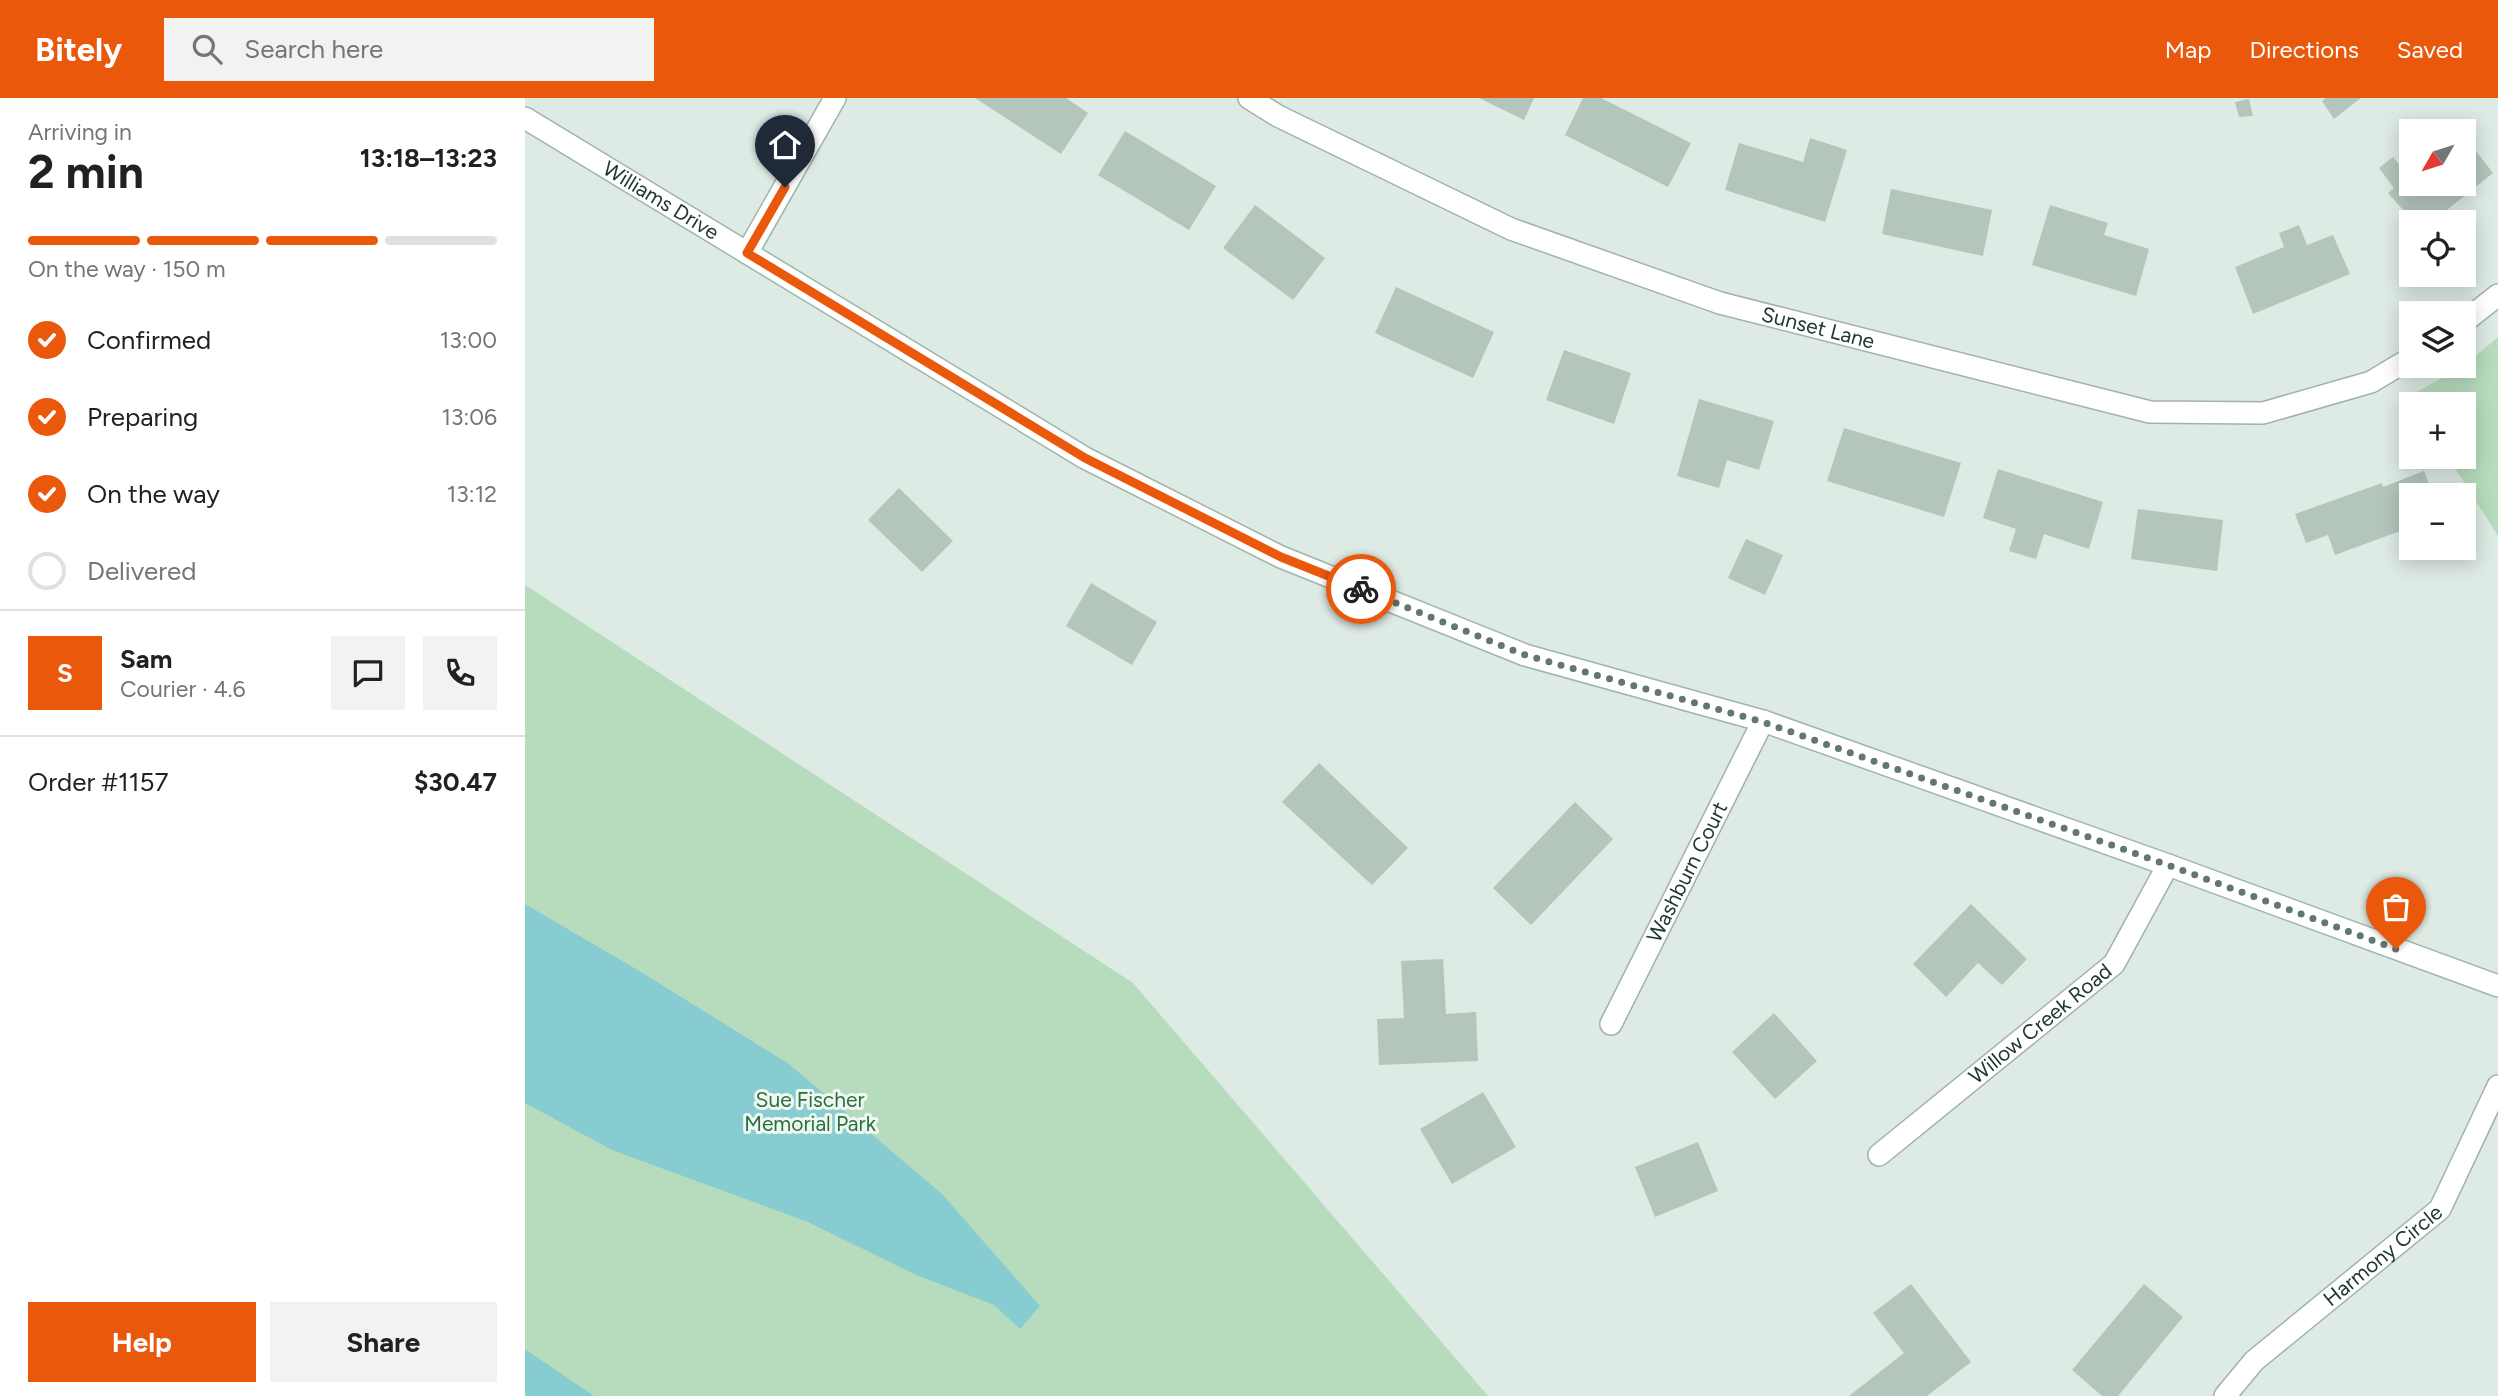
<!DOCTYPE html>
<meta charset="utf-8">
<style>
:root{--surface:#fff;--page:#f2f2f2;--text:#202124;--muted:#757577;--line:#e0e0e0;--accent:#ea580c}
body{margin:0;font-family:Figtree,sans-serif;background:var(--page);color:var(--text);height:100vh;display:flex;flex-direction:column;font-size:26px;white-space:nowrap}
*{box-sizing:border-box;margin:0}
p{font-size:23px;color:var(--muted)}
.icon{flex:none;width:38px;height:38px;fill:none;stroke:currentColor;stroke-width:2;stroke-linecap:round;stroke-linejoin:round}
.map{position:relative;flex:1;overflow:hidden}
.side{display:flex;flex-direction:column;background:var(--surface);width:525px}
.side>*{flex:none}
.needle{width:46px;rotate:231deg}
.fabs{position:absolute;left:1874px;top:21px;display:grid;gap:14px}
.fabs a{display:grid;place-items:center;width:77px;height:77px;border-radius:0px;background:var(--surface);box-shadow:0 4px 18px #0003;font-size:35px}
.pin{position:absolute;display:grid;place-items:center;width:60px;height:60px;color:#fff;margin:-72px -30px;border-radius:50% 50% 50% 0;rotate:-45deg;box-shadow:0 0 7px #0007}
.pin .icon{rotate:45deg}
.courier{position:absolute;display:grid;place-items:center;width:70px;height:70px;margin:-35px;border:5px solid #ea580c;border-radius:50%;background:#fff;color:#222;box-shadow:0 2px 9px #0007}
.headline em{font-style:normal;font-weight:700}
.headline div{display:flex;flex-direction:column-reverse}
.headline{display:flex;align-items:center;justify-content:space-between;height:119px;padding:0 28px}
h1{font-size:46px;font-weight:700;line-height:52px}
.bar{display:grid;grid-template-columns:repeat(4,1fr);gap:10px 7px;align-content:center;height:84px;padding:0 28px}
.bar i{height:9px;border-radius:5px;background:var(--line)}
.bar .selected{background:var(--accent)}
.bar p{grid-column:span 4}
.line{display:flex;align-items:center;gap:18px;padding:0 28px;border-top:2px solid var(--line)}
.line div{flex:1}
.round{display:grid;place-items:center;flex:none;width:74px;height:74px;border-radius:0px;background:var(--page)}
ol{padding:0 28px;list-style:none}
li{display:flex;align-items:center;gap:21px;height:77px}
li p{margin-inline-start:auto}
li .icon{padding:7px;border-radius:50%;background:var(--accent);color:#fff;stroke-width:4}
li:last-child{color:var(--muted)}
li i{width:38px;height:38px;border:4px solid var(--line);border-radius:50%}
.cta{display:flex;gap:14px;margin-top:auto;padding:14px 28px}
.cta a{flex:1;height:80px;border-radius:0px;background:var(--accent);color:#fff;font-size:28px;font-weight:700;line-height:80px;text-align:center}
.cta a+a{background:var(--page);color:var(--text)}
header{display:flex;align-items:center;gap:42px;box-sizing:border-box;height:98px;padding:0 35px;background:var(--accent);color:#fff}
header strong{font-size:33px}
nav{display:flex;gap:38px;margin-inline-start:auto;font-size:24px}
.search{width:490px;height:63px;background:var(--page);display:flex;align-items:center;gap:18px;box-sizing:border-box;padding:0 24px;border-radius:0px;color:var(--muted);font-size:26px}
main{display:flex;flex:1;min-height:0}
.map>svg:first-child{display:block}
.green{fill:#b7dcbd}
.water{fill:#86ccd0}
.building{fill:#b4c5bc}
.lines{fill:none;stroke-linecap:round;stroke-linejoin:round}
.street-casing{stroke:#a1b2aa;stroke-width:24}
.secondary-casing{stroke:#9eb6aa;stroke-width:24}
.street{stroke:#fff;stroke-width:21}
.secondary{stroke:#fff;stroke-width:21}
.done{stroke:#62786f;stroke-width:7;stroke-dasharray:0 12.6}
.route{stroke:#ea580c;stroke-width:9}
.labels{text-anchor:middle;stroke-width:6;stroke-linejoin:round;paint-order:stroke}
.street-label{font-size:21px;fill:#203a30;stroke:#eff7f2}
.park-label{font-size:21px;fill:#2a703e;stroke:#eff7f2}
</style>
<header>
<strong>Bitely</strong>
<div class="search"><svg class="icon" aria-label="search" viewBox="0 0 24 24"><circle cx="10" cy="10" r="6"/><path d="M15 15l6 6"/></svg>Search here</div>
<nav><a>Map</a><a>Directions</a><a>Saved</a></nav>
</header>
<main>
<section class="side">
<div class="headline"><div><h1>2 min</h1><p>Arriving in</p></div><em>13:18–13:23</em></div>
<div class="bar"><i class="selected"></i><i class="selected"></i><i class="selected"></i><i></i><p>On the way · 150 m</p></div>
<ol>
<li><svg class="icon" aria-label="check" viewBox="0 0 24 24"><path d="M5 12l5 5 9-10"/></svg>Confirmed<p>13:00</p></li>
<li><svg class="icon" aria-label="check" viewBox="0 0 24 24"><path d="M5 12l5 5 9-10"/></svg>Preparing<p>13:06</p></li>
<li><svg class="icon" aria-label="check" viewBox="0 0 24 24"><path d="M5 12l5 5 9-10"/></svg>On the way<p>13:12</p></li>
<li><i></i>Delivered</li>
</ol>
<div class="line" style="height:126px"><b class="round" style="background:var(--accent);color:#fff">S</b><div><b>Sam</b><p>Courier · 4.6</p></div><a class="round"><svg class="icon" aria-label="chat" viewBox="0 0 24 24"><path d="M4 5h16v11H9l-5 4z"/></svg></a><a class="round"><svg class="icon" aria-label="phone" viewBox="0 0 24 24"><path d="M5 4h4l2 5-3 2q2 4 5 5l2-3 5 2v4C11 20 4 13 5 4z"/></svg></a></div>
<div class="line" style="height:91px"><div>Order #1157</div><b>$30.47</b></div>
<div class="cta"><a>Help</a><a>Share</a></div>
</section>
<div class="map">
<svg width="1973" height="1298" viewBox="0 0 1973 1298">
<rect width="100%" height="100%" fill="#deeae4"/>
<g class="green">
<polygon points="1973,239 1973,438 1923,359 1939,359 1939,306 1889,306 1884,298 1939,268"/>
<polygon points="0,487 608,885 963,1298 0,1298"/>
</g>
<g class="water">
<polygon points="0,806 116,874 264,966 417,1096 515,1208 495,1231 469,1207 391,1177 283,1124 87,1052 0,1005"/>
<polygon points="0,1251 69,1298 0,1298"/>
</g>
<g class="building">
<polygon points="450,0 541,0 563,15 536,56"/>
<polygon points="954,0 1009,0 999,22"/>
<polygon points="1058,0 1076,0 1166,45 1143,89 1040,37"/>
<polygon points="1801,0 1836,0 1809,21 1797,3"/>
<polygon points="1724,1 1728,18 1714,19 1710,4"/>
<polygon points="600,33 691,88 664,132 573,77"/>
<polygon points="1939,38 1968,75 1907,124 1889,124 1863,95 1869,90 1854,70 1868,59 1885,80 1886,79 1886,86 1939,86"/>
<polygon points="1285,40 1322,52 1300,124 1200,92 1214,45 1278,64"/>
<polygon points="1366,91 1467,112 1458,158 1357,136"/>
<polygon points="730,107 800,160 768,202 698,150"/>
<polygon points="1525,107 1583,125 1579,137 1624,151 1611,198 1507,167"/>
<polygon points="1774,127 1782,147 1808,137 1825,176 1728,216 1710,169 1759,149 1754,135"/>
<polygon points="871,189 969,234 948,280 850,235"/>
<polygon points="1039,252 1106,275 1089,326 1021,302"/>
<polygon points="1174,301 1249,323 1234,372 1202,362 1194,390 1152,378"/>
<polygon points="1319,330 1436,365 1419,419 1302,383"/>
<polygon points="1473,371 1578,404 1564,451 1519,436 1511,461 1484,453 1491,431 1458,420"/>
<polygon points="1899,373 1908,397 1886,397 1886,429 1810,457 1803,437 1781,445 1770,416 1857,385 1858,389"/>
<polygon points="374,390 428,443 397,474 343,422"/>
<polygon points="1613,411 1698,422 1692,473 1606,461"/>
<polygon points="1221,441 1258,457 1240,497 1203,480"/>
<polygon points="566,485 632,524 607,567 541,528"/>
<polygon points="794,665 883,750 847,787 757,704"/>
<polygon points="1050,704 1088,741 1006,827 968,790"/>
<polygon points="1446,806 1502,861 1477,887 1453,865 1421,899 1388,866"/>
<polygon points="918,861 921,916 951,914 953,963 854,967 852,921 879,920 876,863"/>
<polygon points="1249,915 1292,963 1250,1001 1207,954"/>
<polygon points="958,994 991,1049 927,1086 895,1031"/>
<polygon points="1173,1044 1193,1093 1130,1119 1110,1069"/>
<polygon points="1386,1186 1446,1264 1402,1298 1324,1298 1379,1255 1348,1215"/>
<polygon points="1619,1186 1658,1219 1593,1298 1577,1298 1547,1272"/>
</g>
<g class="lines">
<defs>
<g id="street">
<path id="s1" d="M724,0l29,18 233,113 209,74 430,109 113,1 108,-31 40,-24"/>
<polyline points="1939,224 1973,197"/>
<path id="s2" d="M1086,926l152,-303"/>
<path id="s3" d="M1354,1057l235,-191 54,-99"/>
<path id="s4" d="M1700,1298l29,-35 186,-152 58,-123"/>
</g>
<g id="secondary">
<path id="s5" d="M0,20l560,340 196,99 244,98 238,66 405,144 330,121"/>
<polyline points="222,155 310,0"/>
</g>
</defs>
<use href="#street" class="street-casing"/>
<use href="#secondary" class="secondary-casing"/>
<use href="#street" class="street"/>
<use href="#secondary" class="secondary"/>
</g>
<g class="lines">
<polyline class="done" points="836,491 1000,557 1238,624 1643,767 1871,851"/>
<polyline class="route" points="260,89 222,155 560,360 756,459 836,491"/>
</g>
<g class="labels">
<g class="street-label">
<text dy="7" stroke="none"><textPath href="#s5" startOffset="159">Williams Drive</textPath></text>
<text dy="7" stroke="none"><textPath href="#s1" startOffset="616">Sunset Lane</textPath></text>
<text dy="7" stroke="none"><textPath href="#s2" startOffset="170">Washburn Court</textPath></text>
<text dy="7" stroke="none"><textPath href="#s3" startOffset="208">Willow Creek Road</textPath></text>
<text dy="7" stroke="none"><textPath href="#s4" startOffset="212">Harmony Circle</textPath></text>
</g>
<g class="park-label">
<text x="285" y="1009">Sue Fischer<tspan x="285" dy="24">Memorial Park</tspan></text>
</g>
</g>
</svg>
<div class="fabs">
<a><svg class="needle" viewBox="-14 -14 28 28"><path d="M0-13l5 13h-10z" fill="#e53935"/><path d="M0 13l5-13h-10z" fill="#757577"/></svg></a>
<a><svg class="icon" aria-label="locate" viewBox="0 0 24 24"><circle cx="12" cy="12" r="6"/><path d="M12 2v4M12 18v4M2 12h4M18 12h4"/></svg></a>
<a><svg class="icon" aria-label="layers" viewBox="0 0 24 24"><path d="M12 4l9 5-9 5-9-5zM3 14l9 5 9-5"/></svg></a>
<a>+</a>
<a>−</a>
</div>
<div class="pin" style="left:1871px;top:851px;background:#ea580c"><svg class="icon" aria-label="bag" viewBox="0 0 24 24"><path d="M5 8h14l-1 12H6zM9 8a3 3 0 0 1 6 0"/></svg></div>
<div class="pin" style="left:260px;top:89px;background:#1f2937"><svg class="icon" aria-label="home" viewBox="0 0 24 24"><path d="M3 11l9-7 9 7M6 9v11h12V9"/></svg></div>
<div class="courier" style="left:836px;top:491px"><svg class="icon" aria-label="bike" viewBox="0 0 24 24"><circle cx="6" cy="16" r="4"/><circle cx="18" cy="16" r="4"/><path d="M6 16l4-8h5l3 8M10 8l3 8H6M13 5h3"/></svg></div>
</div>
</main>
